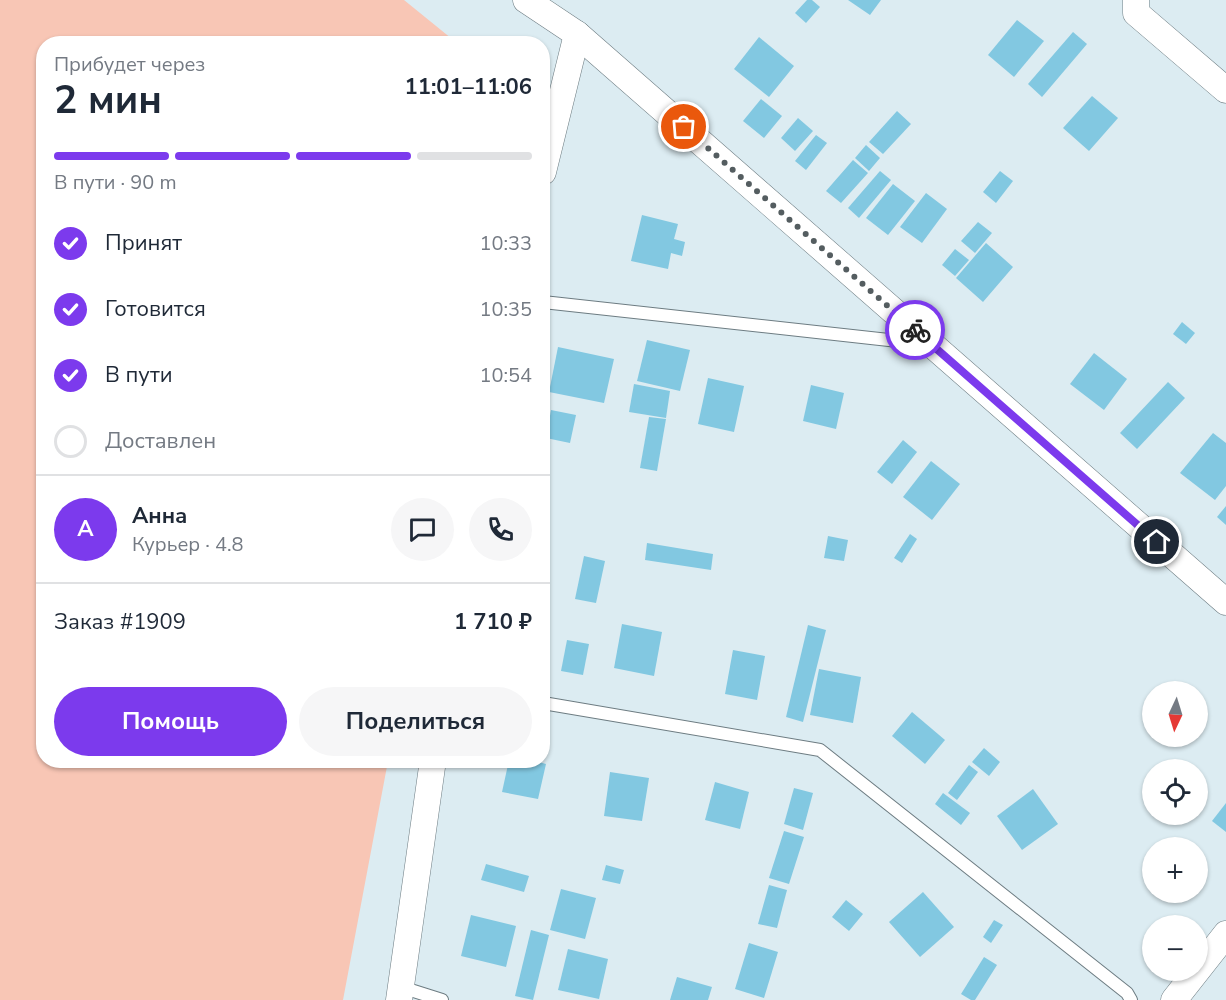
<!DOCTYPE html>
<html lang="ru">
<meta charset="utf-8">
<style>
:root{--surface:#fff;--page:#f6f6f7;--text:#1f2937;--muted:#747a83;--line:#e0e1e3;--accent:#7c3aed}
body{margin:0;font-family:"Nunito Sans",sans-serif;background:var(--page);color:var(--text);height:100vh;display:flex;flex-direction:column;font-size:22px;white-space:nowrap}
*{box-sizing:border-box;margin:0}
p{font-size:20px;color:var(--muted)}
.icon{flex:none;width:33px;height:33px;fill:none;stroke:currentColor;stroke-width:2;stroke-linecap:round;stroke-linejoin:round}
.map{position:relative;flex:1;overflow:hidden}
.panel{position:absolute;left:36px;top:36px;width:514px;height:732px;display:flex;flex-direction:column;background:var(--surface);border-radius:24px;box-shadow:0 2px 4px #0004}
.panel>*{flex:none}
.needle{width:39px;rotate:184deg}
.tools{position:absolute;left:1142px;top:681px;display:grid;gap:12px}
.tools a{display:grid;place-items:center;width:66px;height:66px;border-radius:50%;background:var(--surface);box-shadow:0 2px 4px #0004;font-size:30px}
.pin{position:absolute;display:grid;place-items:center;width:51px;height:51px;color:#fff;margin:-26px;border:3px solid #fff;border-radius:50%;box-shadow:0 2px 6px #0007}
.courier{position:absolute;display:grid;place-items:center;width:60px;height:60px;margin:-30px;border:4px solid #7c3aed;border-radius:50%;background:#fff;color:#222;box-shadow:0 2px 8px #0007}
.head em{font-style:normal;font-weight:700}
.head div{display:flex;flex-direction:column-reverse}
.head{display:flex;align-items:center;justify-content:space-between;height:102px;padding:0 18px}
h1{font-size:39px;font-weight:700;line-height:45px}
.bar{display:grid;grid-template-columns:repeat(4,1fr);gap:9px 6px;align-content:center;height:72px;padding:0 18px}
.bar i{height:8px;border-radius:4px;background:var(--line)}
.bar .current{background:var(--accent)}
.bar p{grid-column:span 4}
.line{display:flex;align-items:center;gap:15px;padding:0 18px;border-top:2px solid var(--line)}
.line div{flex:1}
.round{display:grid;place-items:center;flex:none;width:63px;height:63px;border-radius:32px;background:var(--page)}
ol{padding:0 18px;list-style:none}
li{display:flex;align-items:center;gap:18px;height:66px}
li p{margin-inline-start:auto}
li .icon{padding:6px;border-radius:50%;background:var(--accent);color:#fff;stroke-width:4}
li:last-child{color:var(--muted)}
li i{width:33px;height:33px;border:3px solid var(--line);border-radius:50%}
.action{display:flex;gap:12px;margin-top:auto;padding:12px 18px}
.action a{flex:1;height:69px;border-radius:36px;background:var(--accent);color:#fff;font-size:24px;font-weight:700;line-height:69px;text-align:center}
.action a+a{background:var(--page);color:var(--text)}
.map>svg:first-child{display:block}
.green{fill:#f8c6b5}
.building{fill:#82c8e1}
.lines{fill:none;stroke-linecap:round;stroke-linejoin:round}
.lane-casing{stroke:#6d7c82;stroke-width:14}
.street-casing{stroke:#6d7c82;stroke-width:27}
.lane{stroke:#fff;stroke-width:12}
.street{stroke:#fff;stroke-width:26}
.done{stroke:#545d60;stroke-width:6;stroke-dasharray:0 10.8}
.route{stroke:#7c3aed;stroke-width:8}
</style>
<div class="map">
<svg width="1226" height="1000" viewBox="0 0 1226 1000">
<rect width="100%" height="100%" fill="#dcecf2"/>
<polygon class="green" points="0,0 404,0 457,43 44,44 44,760 388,761 343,1000 0,1000"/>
<g class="building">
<polygon points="807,0 812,0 820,7 806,23 795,13"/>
<polygon points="848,0 881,0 870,15"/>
<polygon points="1017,20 1044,41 1014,77 988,55"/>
<polygon points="1073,32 1087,44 1042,97 1028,84"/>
<polygon points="759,37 794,66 769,97 734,69"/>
<polygon points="1092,96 1118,118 1089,151 1063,128"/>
<polygon points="761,99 782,116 764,138 743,121"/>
<polygon points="897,111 911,124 883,154 869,142"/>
<polygon points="798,118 813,131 795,151 781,138"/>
<polygon points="816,135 827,143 806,170 795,161"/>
<polygon points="866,145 880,158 869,171 855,158"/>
<polygon points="853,160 868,173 841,203 826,191"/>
<polygon points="880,171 891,180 859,218 848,208"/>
<polygon points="1000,171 1013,181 996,203 983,192"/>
<polygon points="893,184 915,201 888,235 866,218"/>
<polygon points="926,193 947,209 922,243 900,227"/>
<polygon points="642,215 678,224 674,239 685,242 682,256 671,253 668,269 631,261"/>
<polygon points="978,222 992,233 975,253 961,241"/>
<polygon points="986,243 1013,267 983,302 956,278"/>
<polygon points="955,249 969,260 955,276 942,265"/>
<polygon points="1182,322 1195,333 1186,344 1173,334"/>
<polygon points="647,340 690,350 680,391 637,381"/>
<polygon points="558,347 614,359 604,403 549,392"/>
<polygon points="1094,353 1127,379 1104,410 1070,384"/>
<polygon points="708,378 744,386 734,432 698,424"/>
<polygon points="1168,382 1185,398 1137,449 1120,433"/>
<polygon points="634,384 670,391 666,418 629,412"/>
<polygon points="811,385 844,393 836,429 803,421"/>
<polygon points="551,410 576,415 570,443 546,438"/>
<polygon points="649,417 666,419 657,471 640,468"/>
<polygon points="1213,433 1226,443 1226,486 1215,500 1180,473"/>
<polygon points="903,440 917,452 892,484 877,472"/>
<polygon points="931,461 960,484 932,520 903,497"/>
<polygon points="1226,506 1226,525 1217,517"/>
<polygon points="910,534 917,539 902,563 894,558"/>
<polygon points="828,536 848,540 844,561 824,558"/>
<polygon points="647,543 713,554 711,570 645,560"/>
<polygon points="584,556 605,561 596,603 575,599"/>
<polygon points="622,624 662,632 654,676 614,668"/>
<polygon points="808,625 826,630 803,722 786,717"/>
<polygon points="567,640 589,644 583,675 561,671"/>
<polygon points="733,650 765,656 757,700 725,694"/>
<polygon points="819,669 861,677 853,723 810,715"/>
<polygon points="912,712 945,740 925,764 892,736"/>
<polygon points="984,748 1000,762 989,776 972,762"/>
<polygon points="509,760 531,760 546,764 538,799 502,792"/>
<polygon points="969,765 978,772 957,800 948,793"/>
<polygon points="610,772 649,778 642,821 604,816"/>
<polygon points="715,782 749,792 740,829 705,820"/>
<polygon points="794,788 813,793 803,830 784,824"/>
<polygon points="1033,789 1058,824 1022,850 997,816"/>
<polygon points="943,793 970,813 961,825 935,804"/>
<polygon points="1226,803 1226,832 1212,821"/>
<polygon points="784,831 804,837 789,884 769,878"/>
<polygon points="486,864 529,876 524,892 481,880"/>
<polygon points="606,865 624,870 620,884 602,880"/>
<polygon points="769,885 787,890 777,928 758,924"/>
<polygon points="561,889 596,898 585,939 550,930"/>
<polygon points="923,892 954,927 920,957 889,922"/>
<polygon points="846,900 863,914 849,931 832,917"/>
<polygon points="471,915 516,926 506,967 461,956"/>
<polygon points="994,920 1003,925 991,943 983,937"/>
<polygon points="531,930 549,935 533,1000 515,996"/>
<polygon points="749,943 778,952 764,998 735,989"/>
<polygon points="568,949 608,959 599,999 558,990"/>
<polygon points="984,957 997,965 975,1000 971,1000 961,994"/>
<polygon points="677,977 712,987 708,1000 670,1000"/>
</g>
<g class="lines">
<defs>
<g id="lane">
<polyline points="543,302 925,344"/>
<polyline points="543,703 820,750 1127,993 1131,1000"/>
<polyline points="401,987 442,1000"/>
</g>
<g id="street">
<polyline points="526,0 577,34 543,172"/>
<polyline points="1136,0 1136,13 1226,90"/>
<polyline points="577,34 1226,602"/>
<polyline points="399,1000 433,760"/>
<polyline points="1174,1000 1226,934"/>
</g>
</defs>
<use href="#lane" class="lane-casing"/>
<use href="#street" class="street-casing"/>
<use href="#lane" class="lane"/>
<use href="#street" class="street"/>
</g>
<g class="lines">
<polyline class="done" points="684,127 915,330"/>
<polyline class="route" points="915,330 1157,542"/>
</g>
</svg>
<div class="tools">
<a><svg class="needle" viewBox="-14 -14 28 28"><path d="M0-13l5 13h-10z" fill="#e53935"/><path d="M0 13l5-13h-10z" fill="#747a83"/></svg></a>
<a><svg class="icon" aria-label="locate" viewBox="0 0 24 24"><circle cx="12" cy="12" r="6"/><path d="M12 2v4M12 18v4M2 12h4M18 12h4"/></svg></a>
<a>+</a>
<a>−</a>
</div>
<div class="pin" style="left:684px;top:127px;background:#ea580c"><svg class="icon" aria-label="bag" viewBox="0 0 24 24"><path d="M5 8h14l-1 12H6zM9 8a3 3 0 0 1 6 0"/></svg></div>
<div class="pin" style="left:1157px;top:542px;background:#1f2937"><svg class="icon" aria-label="home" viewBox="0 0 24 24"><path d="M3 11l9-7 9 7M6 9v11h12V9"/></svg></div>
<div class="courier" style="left:915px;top:330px"><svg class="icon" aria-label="bike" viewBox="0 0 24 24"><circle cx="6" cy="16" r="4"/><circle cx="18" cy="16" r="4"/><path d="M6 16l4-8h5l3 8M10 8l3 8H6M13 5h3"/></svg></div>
<section class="panel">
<div class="head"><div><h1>2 мин</h1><p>Прибудет через</p></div><em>11:01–11:06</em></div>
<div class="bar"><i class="current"></i><i class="current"></i><i class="current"></i><i></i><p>В пути · 90 m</p></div>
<ol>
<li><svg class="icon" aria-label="check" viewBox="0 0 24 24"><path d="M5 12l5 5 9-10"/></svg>Принят<p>10:33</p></li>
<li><svg class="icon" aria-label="check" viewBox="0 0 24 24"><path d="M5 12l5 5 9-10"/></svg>Готовится<p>10:35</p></li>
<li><svg class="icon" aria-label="check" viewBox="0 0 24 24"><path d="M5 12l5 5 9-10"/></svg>В пути<p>10:54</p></li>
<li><i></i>Доставлен</li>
</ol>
<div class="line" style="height:108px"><b class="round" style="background:var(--accent);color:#fff">А</b><div><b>Анна</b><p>Курьер · 4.8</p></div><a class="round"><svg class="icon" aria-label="chat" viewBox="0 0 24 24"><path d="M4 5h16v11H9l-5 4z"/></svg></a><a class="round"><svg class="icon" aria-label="phone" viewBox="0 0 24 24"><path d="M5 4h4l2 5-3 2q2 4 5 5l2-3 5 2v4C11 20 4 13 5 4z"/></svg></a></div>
<div class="line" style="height:78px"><div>Заказ #1909</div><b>1 710 ₽</b></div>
<div class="action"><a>Помощь</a><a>Поделиться</a></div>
</section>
</div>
